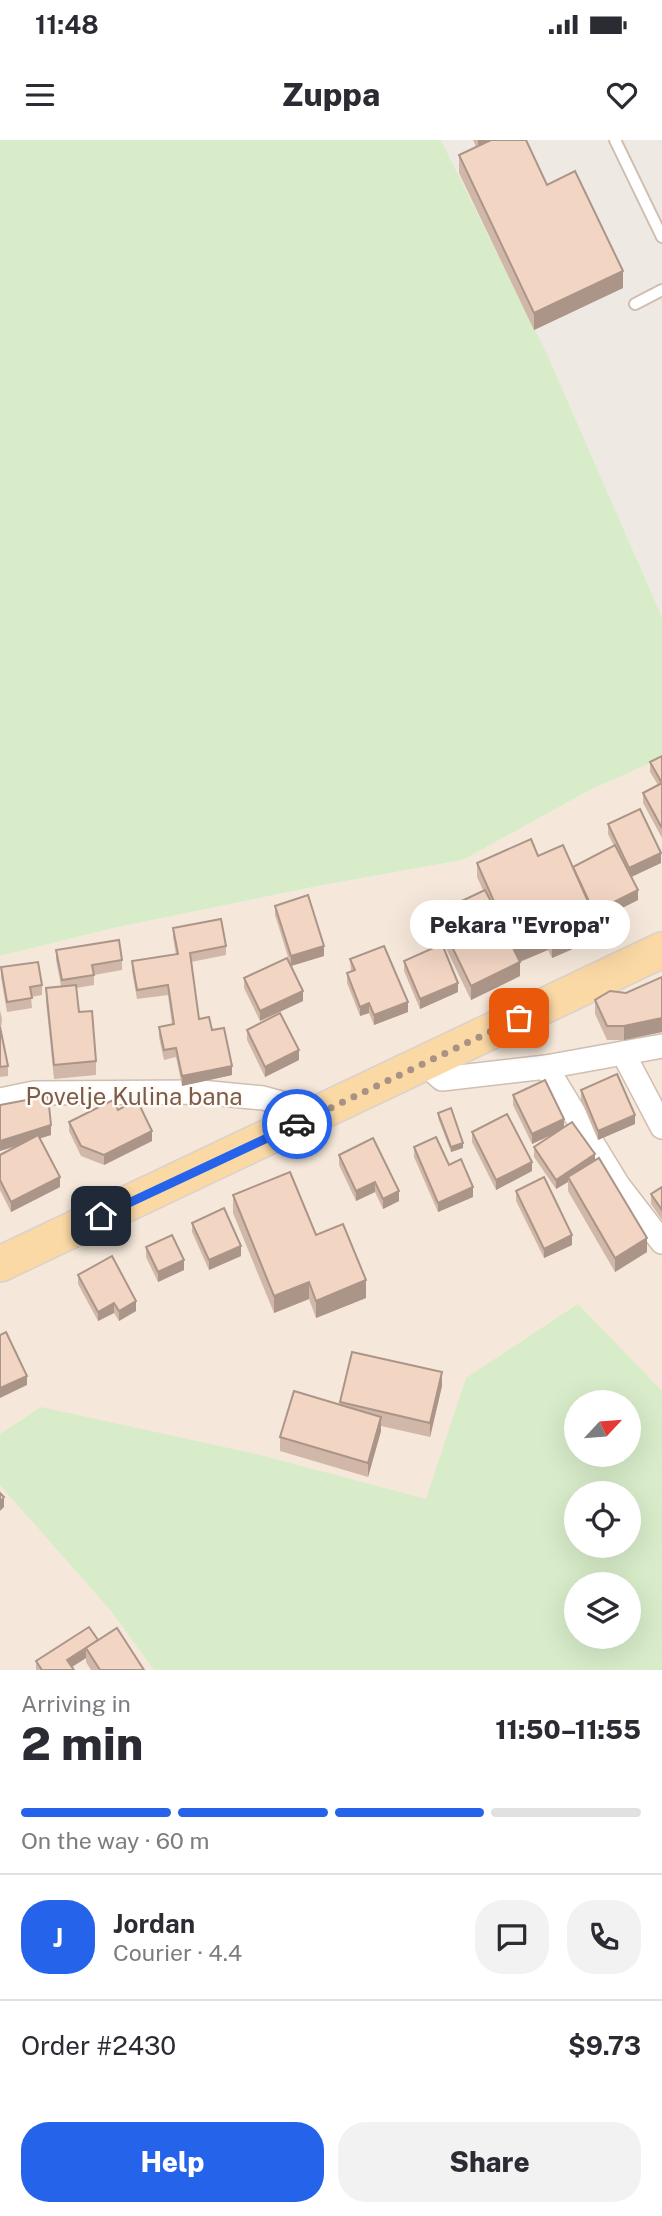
<!DOCTYPE html>
<meta charset="utf-8">
<style>
:root{--surface:#fff;--page:#f2f2f3;--text:#2b2b33;--muted:#7c7c81;--line:#e1e1e2;--accent:#2563eb}
body{margin:0;font-family:"Public Sans",sans-serif;background:var(--page);color:var(--text);height:100vh;display:flex;flex-direction:column;font-size:26px;white-space:nowrap}
*{box-sizing:border-box;margin:0}
p{font-size:23px;color:var(--muted)}
.icon{flex:none;width:38px;height:38px;fill:none;stroke:currentColor;stroke-width:2;stroke-linecap:round;stroke-linejoin:round}
.map{position:relative;height:1530px;overflow:hidden}
.drawer{display:flex;flex-direction:column;background:var(--surface);flex:1}
.drawer>*{flex:none}
.needle{width:46px;rotate:64deg}
.fabs{position:absolute;left:564px;top:1250px;display:grid;gap:14px}
.fabs a{display:grid;place-items:center;width:77px;height:77px;border-radius:50%;background:var(--surface);box-shadow:0 7px 28px #0002;font-size:35px}
.pin{position:absolute;display:grid;place-items:center;width:60px;height:60px;color:#fff;margin:-30px;border-radius:14px;box-shadow:0 4px 10px #0006}
.courier{position:absolute;display:grid;place-items:center;width:70px;height:70px;margin:-35px;border:5px solid #2563eb;border-radius:50%;background:#fff;color:#222;box-shadow:0 2px 9px #0007}
.bubble{position:absolute;height:49px;border-radius:24px;background:var(--surface);box-shadow:0 7px 28px #0002;font-size:23px;font-weight:800;line-height:49px;text-align:center}
.summary em{font-style:normal;font-weight:800}
.summary div{display:flex;flex-direction:column-reverse}
.summary{display:flex;align-items:center;justify-content:space-between;height:119px;padding:0 21px}
h1{font-size:46px;font-weight:800;line-height:52px}
.bar{display:grid;grid-template-columns:repeat(4,1fr);gap:10px 7px;align-content:center;height:84px;padding:0 21px}
.bar i{height:9px;border-radius:5px;background:var(--line)}
.bar .current{background:var(--accent)}
.bar p{grid-column:span 4}
.line{display:flex;align-items:center;gap:18px;padding:0 21px;border-top:2px solid var(--line)}
.line div{flex:1}
.round{display:grid;place-items:center;flex:none;width:74px;height:74px;border-radius:28px;background:var(--page)}
.cta{display:flex;gap:14px;margin-top:auto;padding:14px 21px}
.cta a{flex:1;height:80px;border-radius:28px;background:var(--accent);color:#fff;font-size:28px;font-weight:800;line-height:80px;text-align:center}
.cta a+a{background:var(--page);color:var(--text)}
.status{display:flex;justify-content:space-between;align-items:center;height:49px;padding:0 35px;background:var(--surface);direction:ltr}
.status svg{height:19px;fill:currentColor}
header{display:flex;justify-content:space-between;align-items:center;height:91px;padding:0 21px;background:var(--surface);font-size:32px;font-weight:800}
.map>svg:first-child{display:block}
.residential{fill:#f5e8da;fill-rule:evenodd}
.industrial{fill:#efe9e4}
.green{fill:#d8ecc9;fill-rule:evenodd}
.lines{fill:none;stroke-linecap:round;stroke-linejoin:round}
.service-casing{stroke:#d1beb0;stroke-width:14}
.minor-casing{stroke:#d1beb0;stroke-width:26}
.primary-casing{stroke:#dad1cd;stroke-width:38}
.service{stroke:#fff;stroke-width:10}
.minor{stroke:#fff;stroke-width:23}
.primary{stroke:#fbd9a5;stroke-width:35}
.wall{fill:#d1b7a8}
.shaded-wall{fill:#aa9588}
.building{fill:#f3d5c3;stroke:#aa9588;stroke-width:2}
.done{stroke:#a89285;stroke-width:7;stroke-dasharray:0 12.6}
.route{stroke:#2563eb;stroke-width:9}
.labels{text-anchor:middle;stroke-width:5;stroke-linejoin:round;paint-order:stroke}
.street-label{font-size:24px;fill:#7a5c4d;stroke:#fffaf3}
</style>
<div class="status"><b>11:48</b><svg viewBox="0 0 49 12"><path d="M0 12V9h3v3zM5 12V6h3v6zM10 12V3h3v9zM15 12V0h3v12zM26 1h20v11H26zM47 4h2v5h-2z"/></svg></div>
<header><svg class="icon" aria-label="menu" viewBox="0 0 24 24"><path d="M4 6h16M4 12h16M4 18h16"/></svg>Zuppa<svg class="icon" aria-label="heart" viewBox="0 0 24 24"><path d="M12 20l-8-8c-3-5 5-10 8-4 3-6 11-1 8 4z"/></svg></header>
<div class="map">
<svg width="662" height="1530" viewBox="0 0 662 1530">
<rect width="100%" height="100%" fill="#fdf6ec"/>
<path class="residential" d="M662,618v912h-662v-714l114,-28 204,-42 145,-26 127,-70zM576,1262h52v52h-52zM576,1353h52v52h-52zM576,1444h52v52h-52z"/>
<polygon class="industrial" points="441,0 662,0 662,477 548,216"/>
<g class="green">
<polygon points="0,0 441,0 548,216 662,477 662,618 590,650 463,720 318,746 114,788 0,816"/>
<path d="M578,1164l84,87v279h-508l-43,-59 -111,-126v-51l41,-27 219,48 166,44 40,-121zM576,1262h52v52h-52zM576,1353h52v52h-52zM576,1444h52v52h-52z"/>
</g>
<g class="lines">
<defs>
<g id="service">
<polyline points="615,0 662,97"/>
<polyline points="635,164 662,150"/>
</g>
<g id="minor">
<polyline points="623,913 662,987"/>
<polyline points="424,923 442,939 546,927 662,906"/>
<polyline points="546,927 618,1045 662,1102"/>
<polyline points="0,960 34,953 200,952 263,958 285,964 303,981"/>
</g>
<polyline id="primary" points="0,1124 662,810"/>
</defs>
<use href="#service" class="service-casing"/>
<use href="#minor" class="minor-casing"/>
<use href="#primary" class="primary-casing"/>
<use href="#service" class="service"/>
<use href="#minor" class="minor"/>
<use href="#primary" class="primary"/>
</g>
<g class="wall">
<polygon points="473,0 526,0 547,45 623,148 534,190 459,33 459,15 476,7"/>
<polygon points="662,616 662,698 643,663 643,653 658,645 650,632 650,622"/>
<polygon points="608,684 661,723 631,737 638,760 597,781 598,798 552,818 548,810 520,822 520,836 471,860 441,798 441,784 451,779 451,766 483,750 477,737 477,723 538,716 573,727 614,706 608,694"/>
<polygon points="275,766 324,816 291,826 303,861 260,881 244,848 244,838 290,823 275,775"/>
<polygon points="173,788 226,806 226,815 191,822 199,879 212,890 232,935 182,946 176,917 164,920 159,897 159,887 172,885 168,855 137,859 132,831 132,821 176,815 173,797"/>
<polygon points="56,810 122,820 122,830 94,835 94,845 76,848 79,872 96,921 96,935 54,939 46,861 46,848 61,846 56,820"/>
<polygon points="350,819 408,872 374,885 369,873 360,876 347,843 347,833 351,831"/>
<polygon points="404,821 458,852 420,869 404,831"/>
<polygon points="1,827 42,845 42,855 31,857 32,868 7,872 1,837"/>
<polygon points="662,837 662,892 624,900 607,900 595,874 595,860 626,853"/>
<polygon points="0,870 2,879 1,889 8,926 8,936 0,937"/>
<polygon points="247,890 299,920 265,937 247,900"/>
<polygon points="581,950 635,984 598,1000 581,960"/>
<polygon points="513,955 564,987 595,1021 647,1112 615,1132 568,1051 568,1042 556,1049 534,1017 534,1007 557,992 532,1004 513,965"/>
<polygon points="0,965 51,995 40,998 60,1047 11,1072 0,1050 0,1015 19,1005 0,1011"/>
<polygon points="118,970 152,1001 104,1025 81,1016 69,991 69,982"/>
<polygon points="438,973 463,1008 451,1012 438,978"/>
<polygon points="472,992 532,1031 496,1050 472,1002"/>
<polygon points="414,1007 449,1025 473,1057 438,1072 414,1017"/>
<polygon points="339,1015 399,1061 383,1069 375,1052 356,1061 339,1025"/>
<polygon points="662,1047 662,1080 651,1064 651,1054"/>
<polygon points="516,1051 572,1105 544,1118 516,1061"/>
<polygon points="233,1055 316,1095 366,1158 316,1178 309,1159 274,1173 233,1073"/>
<polygon points="192,1083 241,1116 209,1130 192,1092"/>
<polygon points="146,1107 184,1130 158,1142 146,1117"/>
<polygon points="78,1135 136,1171 119,1181 114,1173 98,1181 78,1144"/>
<polygon points="442,1246 430,1297 381,1286 381,1291 368,1337 280,1311 280,1297 340,1265 340,1262"/>
<polygon points="98,1500 144,1530 91,1530 86,1522 86,1518 72,1527 74,1530 36,1530 36,1521"/>
</g>
<g class="shaded-wall">
<polygon points="478,0 500,0 478,10"/>
<polygon points="623,131 623,148 534,190 534,173"/>
<polygon points="661,713 661,723 629,738 629,728"/>
<polygon points="638,750 638,760 594,782 594,772"/>
<polygon points="598,784 598,798 552,818 552,804"/>
<polygon points="548,796 548,810 514,824 514,810"/>
<polygon points="324,806 324,816 291,826 291,816"/>
<polygon points="520,822 520,836 471,860 471,846"/>
<polygon points="458,843 458,852 420,869 420,859"/>
<polygon points="303,851 303,861 260,881 260,871"/>
<polygon points="408,862 408,872 374,885 374,875"/>
<polygon points="369,863 369,873 360,876 360,867"/>
<polygon points="662,878 662,892 624,900 624,886"/>
<polygon points="299,910 299,920 265,937 265,927"/>
<polygon points="232,926 232,935 182,946 182,936"/>
<polygon points="635,975 635,984 598,1000 598,991"/>
<polygon points="564,979 564,989 532,1004 532,994"/>
<polygon points="51,985 51,995 0,1011 0,1001"/>
<polygon points="152,991 152,1001 104,1025 104,1015"/>
<polygon points="463,1003 463,1008 451,1012 451,1007"/>
<polygon points="595,1014 595,1024 568,1037 568,1042 556,1049 556,1040"/>
<polygon points="532,1022 532,1031 496,1050 496,1040"/>
<polygon points="60,1037 60,1047 11,1072 11,1062"/>
<polygon points="375,1042 375,1052 356,1061 356,1051"/>
<polygon points="473,1047 473,1057 438,1072 438,1063"/>
<polygon points="399,1051 399,1061 383,1069 383,1059"/>
<polygon points="572,1095 572,1105 544,1118 544,1109"/>
<polygon points="647,1098 647,1112 615,1132 615,1118"/>
<polygon points="241,1106 241,1116 209,1130 209,1120"/>
<polygon points="184,1120 184,1130 158,1142 158,1132"/>
<polygon points="366,1140 366,1158 316,1178 316,1161"/>
<polygon points="309,1142 309,1159 274,1173 274,1156"/>
<polygon points="136,1161 136,1171 119,1181 119,1171"/>
<polygon points="114,1163 114,1173 98,1181 98,1172"/>
<polygon points="442,1232 442,1246 430,1297 430,1283"/>
<polygon points="27,1236 27,1245 0,1258 0,1248"/>
<polygon points="381,1277 381,1291 368,1337 368,1323"/>
<polygon points="4,1357 4,1367 0,1371 0,1362"/>
<polygon points="86,1509 86,1518 67,1530 67,1520"/>
</g>
<g class="building">
<polygon points="491,0 526,0 547,45 575,31 623,131 534,173 459,15"/>
<polygon points="662,616 662,688 643,653 662,643 650,622"/>
<polygon points="640,669 661,713 629,728 608,684"/>
<polygon points="531,699 538,716 563,705 598,784 552,804 548,796 514,810 520,822 471,846 441,784 457,776 451,766 485,750 511,800 477,723"/>
<polygon points="615,705 638,750 594,772 573,727"/>
<polygon points="308,755 324,806 291,816 275,766"/>
<polygon points="221,779 226,806 190,813 199,879 209,877 212,890 224,888 232,926 182,936 176,908 164,910 159,887 174,884 168,845 137,850 132,821 178,814 173,788"/>
<polygon points="119,800 122,820 92,825 94,835 62,840 56,810"/>
<polygon points="442,804 458,843 420,859 404,821"/>
<polygon points="384,806 408,862 374,875 369,863 360,867 347,833 355,830 350,819"/>
<polygon points="287,818 303,851 260,871 244,838"/>
<polygon points="38,822 42,845 30,847 32,858 7,862 1,827"/>
<polygon points="662,837 662,878 624,886 607,886 595,860 610,851 626,853"/>
<polygon points="76,845 79,872 92,871 96,921 54,925 46,848"/>
<polygon points="280,873 299,910 265,927 247,890"/>
<polygon points="0,887 8,926 0,927"/>
<polygon points="617,934 635,975 598,991 581,950"/>
<polygon points="545,940 564,979 532,994 513,955"/>
<polygon points="48,956 51,985 0,1001 0,965"/>
<polygon points="113,960 118,970 137,960 152,991 104,1015 81,1006 69,982"/>
<polygon points="451,968 463,1003 451,1007 438,973"/>
<polygon points="507,974 532,1022 496,1040 472,992"/>
<polygon points="572,982 595,1014 556,1040 534,1007"/>
<polygon points="38,995 60,1037 11,1062 0,1040 0,1015"/>
<polygon points="436,997 449,1025 461,1019 473,1047 438,1063 414,1007"/>
<polygon points="373,998 399,1051 383,1059 375,1042 356,1051 339,1015"/>
<polygon points="599,1018 647,1098 615,1118 568,1037"/>
<polygon points="290,1032 316,1095 343,1084 366,1140 316,1161 309,1142 274,1156 233,1055"/>
<polygon points="544,1037 572,1095 544,1109 516,1051"/>
<polygon points="662,1047 662,1070 651,1054"/>
<polygon points="224,1068 241,1106 209,1120 192,1083"/>
<polygon points="172,1095 184,1120 158,1132 146,1107"/>
<polygon points="112,1116 136,1161 119,1171 114,1163 98,1172 78,1135"/>
<polygon points="6,1192 27,1236 0,1248 0,1195"/>
<polygon points="352,1212 442,1232 430,1283 340,1262"/>
<polygon points="294,1251 381,1277 368,1323 280,1297"/>
<polygon points="0,1353 4,1357 0,1362"/>
<polygon points="89,1487 98,1500 67,1520 74,1530 42,1530 36,1521"/>
<polygon points="117,1488 144,1530 100,1530 86,1508"/>
</g>
<g class="lines">
<polyline class="done" points="297,984 519,878"/>
<polyline class="route" points="101,1076 297,984"/>
</g>
<g class="labels">
<g class="street-label">
<text x="134" y="965">Povelje Kulina bana</text>
</g>
</g>
</svg>
<div class="fabs">
<a><svg class="needle" viewBox="-14 -14 28 28"><path d="M0-13l5 13h-10z" fill="#e53935"/><path d="M0 13l5-13h-10z" fill="#7c7c81"/></svg></a>
<a><svg class="icon" aria-label="locate" viewBox="0 0 24 24"><circle cx="12" cy="12" r="6"/><path d="M12 2v4M12 18v4M2 12h4M18 12h4"/></svg></a>
<a><svg class="icon" aria-label="layers" viewBox="0 0 24 24"><path d="M12 4l9 5-9 5-9-5zM3 14l9 5 9-5"/></svg></a>
</div>
<div class="pin" style="left:519px;top:878px;background:#ea580c"><svg class="icon" aria-label="bag" viewBox="0 0 24 24"><path d="M5 8h14l-1 12H6zM9 8a3 3 0 0 1 6 0"/></svg></div>
<div class="pin" style="left:101px;top:1076px;background:#1f2937"><svg class="icon" aria-label="home" viewBox="0 0 24 24"><path d="M3 11l9-7 9 7M6 9v11h12V9"/></svg></div>
<div class="courier" style="left:297px;top:984px"><svg class="icon" aria-label="car" viewBox="0 0 24 24"><path d="M5 17H2v-5l4-1 3-4h7l3 4 3 1v5h-3M9 17h6M6 11h13"/><circle cx="7" cy="17" r="2"/><circle cx="17" cy="17" r="2"/></svg></div>
<div class="bubble" style="left:410px;top:760px;width:220px">Pekara &quot;Evropa&quot;</div>
</div>
<section class="drawer">
<div class="summary"><div><h1>2 min</h1><p>Arriving in</p></div><em>11:50–11:55</em></div>
<div class="bar"><i class="current"></i><i class="current"></i><i class="current"></i><i></i><p>On the way · 60 m</p></div>
<div class="line" style="height:126px"><b class="round" style="background:var(--accent);color:#fff">J</b><div><b>Jordan</b><p>Courier · 4.4</p></div><a class="round"><svg class="icon" aria-label="chat" viewBox="0 0 24 24"><path d="M4 5h16v11H9l-5 4z"/></svg></a><a class="round"><svg class="icon" aria-label="phone" viewBox="0 0 24 24"><path d="M5 4h4l2 5-3 2q2 4 5 5l2-3 5 2v4C11 20 4 13 5 4z"/></svg></a></div>
<div class="line" style="height:91px"><div>Order #2430</div><b>$9.73</b></div>
<div class="cta"><a>Help</a><a>Share</a></div>
</section>
